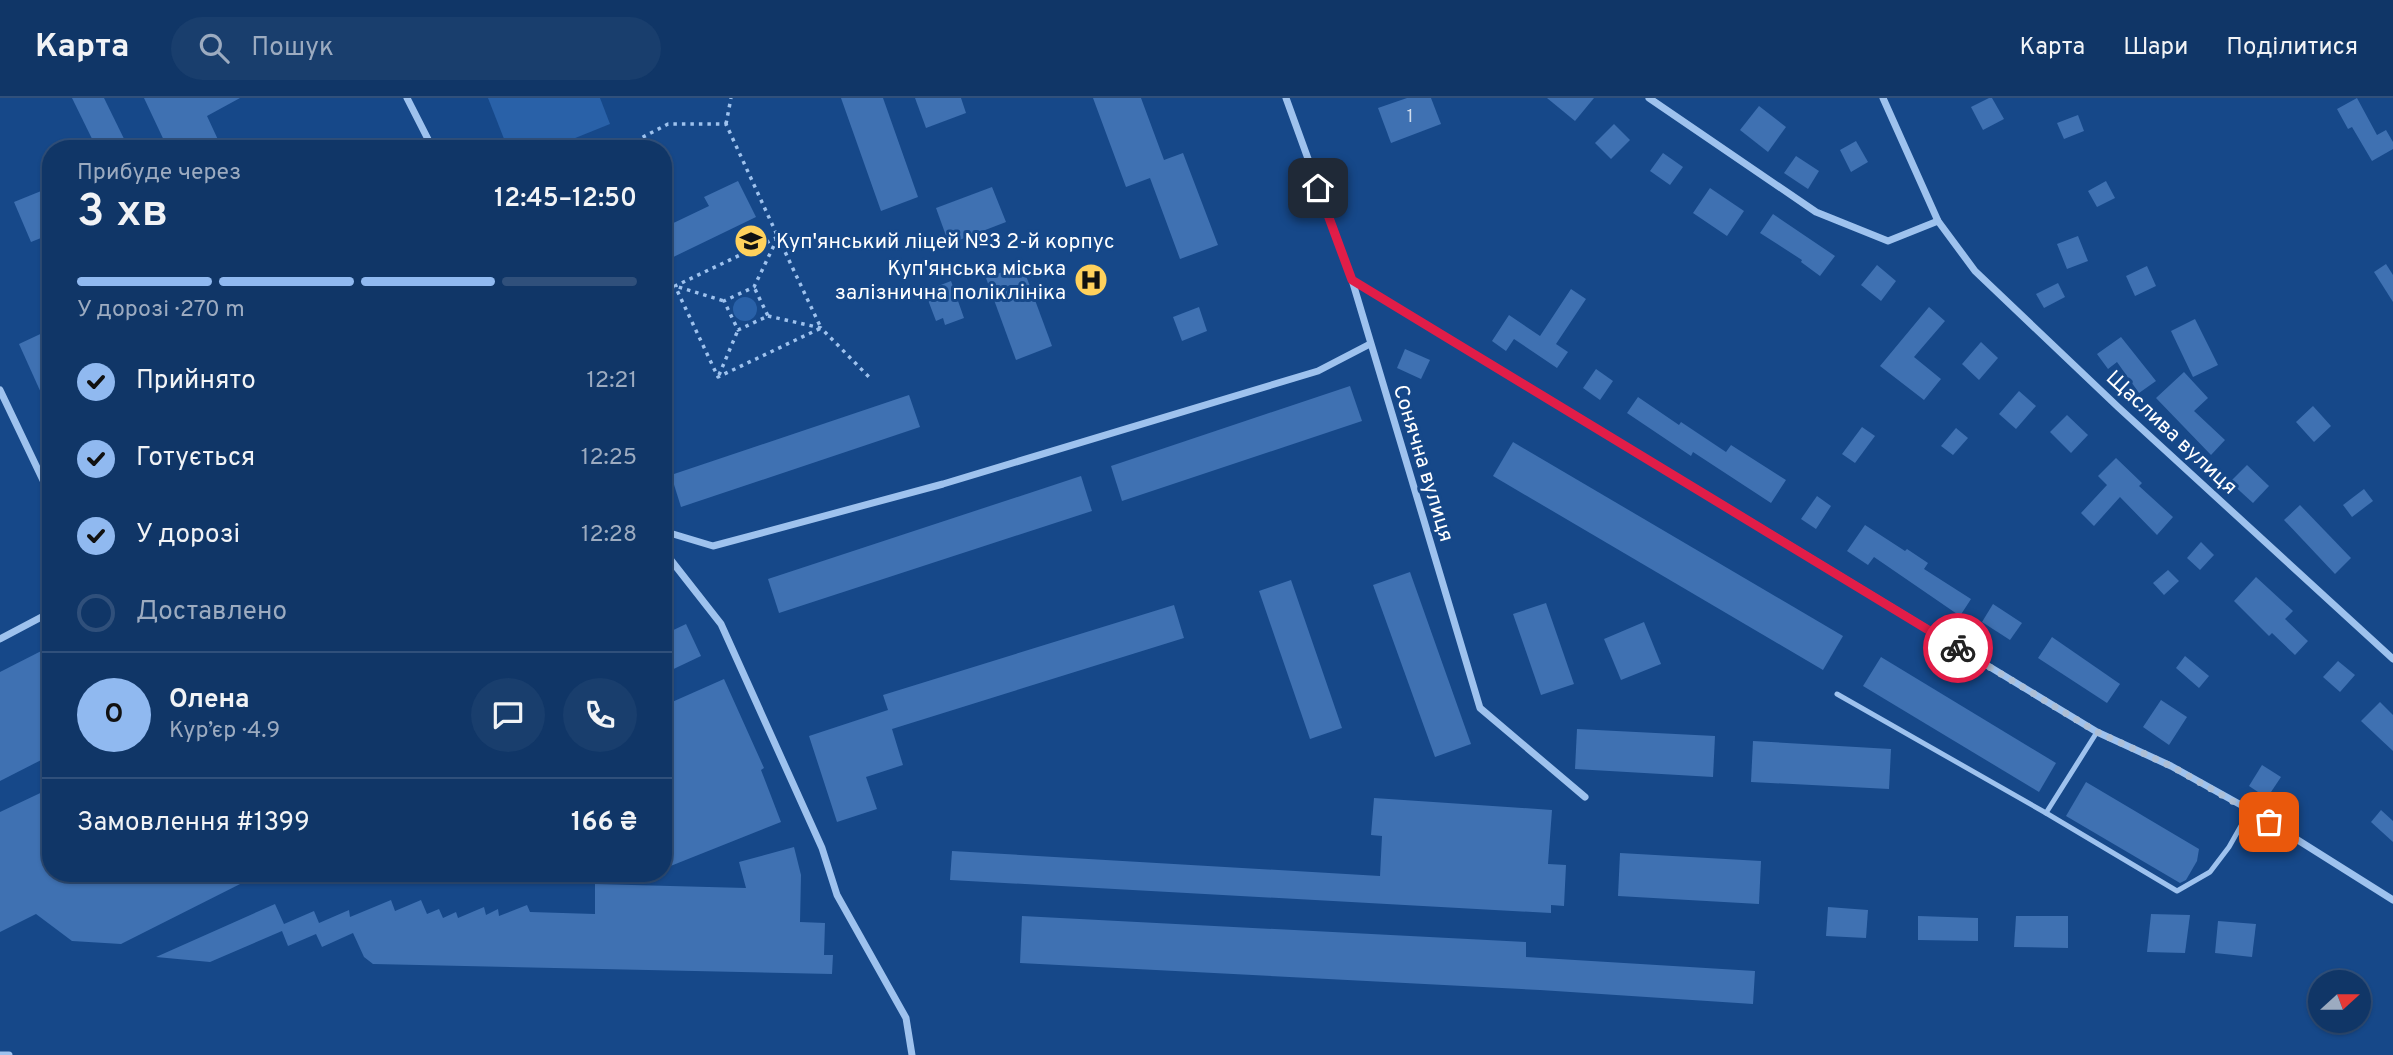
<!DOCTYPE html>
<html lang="uk">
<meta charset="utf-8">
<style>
:root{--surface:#103667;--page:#193e6d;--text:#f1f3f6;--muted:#9cabc0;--line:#30507b;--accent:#90b9f0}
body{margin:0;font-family:Overpass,sans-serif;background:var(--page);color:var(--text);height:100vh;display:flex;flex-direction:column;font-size:26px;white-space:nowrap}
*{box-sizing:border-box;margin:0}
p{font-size:23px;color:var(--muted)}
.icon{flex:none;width:38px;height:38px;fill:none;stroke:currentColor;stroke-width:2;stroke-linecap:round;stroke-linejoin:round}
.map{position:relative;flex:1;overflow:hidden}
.side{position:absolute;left:42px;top:42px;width:630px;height:742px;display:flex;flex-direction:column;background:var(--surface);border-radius:28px;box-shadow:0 2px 5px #0004,0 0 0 2px var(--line)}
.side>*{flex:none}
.needle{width:46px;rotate:69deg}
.controls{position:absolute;left:2308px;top:872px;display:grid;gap:14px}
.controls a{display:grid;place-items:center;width:63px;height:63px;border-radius:50%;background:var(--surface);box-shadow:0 2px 5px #0004,0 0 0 2px var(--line);font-size:35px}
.pin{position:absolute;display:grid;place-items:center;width:60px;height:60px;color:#fff;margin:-30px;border-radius:14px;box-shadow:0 4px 10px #0006}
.courier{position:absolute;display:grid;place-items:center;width:70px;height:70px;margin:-35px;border:5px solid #e11d48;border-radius:50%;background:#fff;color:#222;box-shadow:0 2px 9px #0007}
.overview em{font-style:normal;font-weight:600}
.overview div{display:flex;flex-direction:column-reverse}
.overview{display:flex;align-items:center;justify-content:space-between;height:119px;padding:0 35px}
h1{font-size:46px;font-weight:600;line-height:52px}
.bar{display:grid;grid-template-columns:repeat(4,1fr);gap:10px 7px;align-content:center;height:84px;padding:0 35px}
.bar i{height:9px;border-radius:5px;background:var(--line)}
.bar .on{background:var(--accent)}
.bar p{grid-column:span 4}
.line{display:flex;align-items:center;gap:18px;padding:0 35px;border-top:2px solid var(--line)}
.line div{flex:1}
.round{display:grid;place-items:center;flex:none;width:74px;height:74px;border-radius:37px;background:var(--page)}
ol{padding:0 35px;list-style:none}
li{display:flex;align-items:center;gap:21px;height:77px}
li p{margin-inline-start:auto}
li .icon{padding:7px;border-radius:50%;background:var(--accent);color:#111;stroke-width:4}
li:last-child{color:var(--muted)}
li i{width:38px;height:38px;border:4px solid var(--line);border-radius:50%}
header{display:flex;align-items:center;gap:42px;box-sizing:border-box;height:98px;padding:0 35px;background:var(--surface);border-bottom:2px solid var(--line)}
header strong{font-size:33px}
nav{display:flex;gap:38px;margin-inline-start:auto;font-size:24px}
.search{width:490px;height:63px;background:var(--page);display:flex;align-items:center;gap:18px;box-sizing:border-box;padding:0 24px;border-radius:38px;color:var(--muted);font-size:26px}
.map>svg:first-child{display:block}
.green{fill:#2961a8}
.building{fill:#3f71b2}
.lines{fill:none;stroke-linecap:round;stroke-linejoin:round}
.path{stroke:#9ec2ee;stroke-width:3.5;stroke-dasharray:3.5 5;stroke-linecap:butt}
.lane{stroke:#9ec2ee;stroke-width:5}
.street{stroke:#9ec2ee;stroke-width:7}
.done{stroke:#adbfd6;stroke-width:7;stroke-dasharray:0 12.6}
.route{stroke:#e11d48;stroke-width:9}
.labels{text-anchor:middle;stroke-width:6;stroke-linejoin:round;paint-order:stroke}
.number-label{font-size:18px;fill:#cfdcec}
.poi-label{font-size:21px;fill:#fff;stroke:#164889;text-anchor:start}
.street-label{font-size:21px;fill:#fff;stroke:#164889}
</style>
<header>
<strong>Карта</strong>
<div class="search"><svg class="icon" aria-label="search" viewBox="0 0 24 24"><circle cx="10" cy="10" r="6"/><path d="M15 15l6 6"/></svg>Пошук</div>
<nav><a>Карта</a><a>Шари</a><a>Поділитися</a></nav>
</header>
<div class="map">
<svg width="2393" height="957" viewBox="0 0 2393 957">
<rect width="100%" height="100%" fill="#164889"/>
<g class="green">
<polygon points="488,0 600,0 610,26 548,51 508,51"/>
<circle cx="745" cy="211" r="12"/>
</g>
<g class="building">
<polygon points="72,0 104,0 129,51 97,51"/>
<polygon points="144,0 240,0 207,18 220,46 210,51 168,51"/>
<polygon points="841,0 883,0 918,99 881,113"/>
<polygon points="915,0 961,0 966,15 926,30"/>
<polygon points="1093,0 1141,0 1164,62 1183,55 1218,147 1180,161 1150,80 1126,89"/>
<polygon points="1407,0 1431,0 1441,26 1391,45 1378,10"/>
<polygon points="1547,0 1594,0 1575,23"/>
<polygon points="1989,0 1992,0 2004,21 1983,32 1971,9"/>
<polygon points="2357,0 2377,37 2386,32 2393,44 2393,51 2372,63 2352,29 2348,31 2337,11"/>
<polygon points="1759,8 1786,29 1768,54 1740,32"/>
<polygon points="2078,17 2084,33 2064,41 2057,25"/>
<polygon points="1614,26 1630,42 1611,61 1595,45"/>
<polygon points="1856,43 1868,64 1851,74 1840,52"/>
<polygon points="1663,55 1683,69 1670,87 1650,73"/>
<polygon points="1796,58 1819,73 1808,91 1784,75"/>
<polygon points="738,83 756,119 663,164 663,130 709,108 704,99"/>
<polygon points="2106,83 2115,100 2097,109 2088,93"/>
<polygon points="51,89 51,136 31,144 14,104"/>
<polygon points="992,89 1006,124 949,146 936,110"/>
<polygon points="1710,90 1744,113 1727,138 1693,115"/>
<polygon points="1773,116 1835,158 1820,178 1801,164 1802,162 1760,135"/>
<polygon points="2078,138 2088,163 2067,171 2057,146"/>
<polygon points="2386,166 2393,177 2393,204 2374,174"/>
<polygon points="1022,167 1052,248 1016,262 986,180"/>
<polygon points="1877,167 1896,183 1881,203 1861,187"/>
<polygon points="2147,168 2156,188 2135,198 2126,178"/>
<polygon points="951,183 964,220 945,227 943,220 936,223 928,202 932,200 928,192"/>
<polygon points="2058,185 2065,199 2044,210 2036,196"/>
<polygon points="1571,191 1586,201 1556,246 1568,254 1557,270 1514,241 1506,253 1492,243 1509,217 1540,238"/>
<polygon points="1199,209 1207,233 1182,243 1173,219"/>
<polygon points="1929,209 1945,223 1914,259 1941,281 1924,302 1880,268"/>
<polygon points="2195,221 2218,267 2193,279 2171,233"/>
<polygon points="51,231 51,317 19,246"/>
<polygon points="2121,239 2156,283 2139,295 2117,264 2108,271 2097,256"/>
<polygon points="1981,244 1998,260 1979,282 1962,266"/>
<polygon points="1405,251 1430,262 1421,281 1397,270"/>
<polygon points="1596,271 1613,283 1600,302 1583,290"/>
<polygon points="2184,274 2208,300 2194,313 2225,342 2211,357 2156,300"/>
<polygon points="1350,288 1362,323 1122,403 1111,368"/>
<polygon points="2019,293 2036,308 2016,331 1999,316"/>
<polygon points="909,297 920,329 681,409 671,377"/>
<polygon points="1638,299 1679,327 1681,324 1726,354 1731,347 1786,382 1771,405 1693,354 1691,358 1627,315"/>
<polygon points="2313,308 2331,328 2314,344 2296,324"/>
<polygon points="2067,317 2088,337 2071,355 2050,334"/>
<polygon points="1862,329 1875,338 1855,365 1842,356"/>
<polygon points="1956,330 1968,340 1953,357 1941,348"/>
<polygon points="1513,344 1843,538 1823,572 1493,378"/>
<polygon points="2116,360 2142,385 2139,388 2173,419 2157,437 2120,399 2094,428 2081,415 2107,387 2098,378"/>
<polygon points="2247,367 2269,388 2253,405 2230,384"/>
<polygon points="1081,378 1092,413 779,515 768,481"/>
<polygon points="2364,391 2373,403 2352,419 2343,407"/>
<polygon points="1817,398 1831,408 1816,431 1801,421"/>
<polygon points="2300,407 2351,460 2335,476 2284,422"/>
<polygon points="1865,427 1905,453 1907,451 1928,465 1924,471 1971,501 1960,518 1874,459 1868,467 1847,453"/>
<polygon points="2201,444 2214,457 2200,472 2187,460"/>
<polygon points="2168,472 2179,483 2164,497 2153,485"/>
<polygon points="1410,474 1471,646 1435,659 1373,487"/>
<polygon points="2256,479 2293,513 2285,521 2308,543 2295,557 2272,535 2269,538 2234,503"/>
<polygon points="1291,482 1342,630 1310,641 1259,493"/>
<polygon points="1546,505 1574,586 1541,597 1513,516"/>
<polygon points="1993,506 2022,525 2010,542 1982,524"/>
<polygon points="1174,507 1184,540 892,631 903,667 866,679 877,711 837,724 809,638 888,612 883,597"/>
<polygon points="1644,524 1661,566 1621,582 1604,541"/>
<polygon points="686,526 701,558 663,576 663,537"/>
<polygon points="2052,539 2120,586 2107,605 2038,560"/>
<polygon points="51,548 51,657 0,683 0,574"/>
<polygon points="2185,558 2209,578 2199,590 2176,570"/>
<polygon points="1881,559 2056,665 2039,694 1863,588"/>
<polygon points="2338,563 2355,577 2340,594 2323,579"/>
<polygon points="724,581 764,670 761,672 781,724 663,771 663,608"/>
<polygon points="2161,602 2187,619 2169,647 2143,629"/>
<polygon points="2380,604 2393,617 2393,653 2361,623"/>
<polygon points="1577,631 1715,638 1713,679 1575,671"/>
<polygon points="1753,643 1891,651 1889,691 1751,684"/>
<polygon points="2262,667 2281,679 2267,700 2249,688"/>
<polygon points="2086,684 2199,751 2197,763 2186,782 2180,785 2066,718"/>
<polygon points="51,690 51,775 262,775 121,846 72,843 36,816 0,834 0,714"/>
<polygon points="1374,700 1552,712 1548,766 1566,767 1564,808 1551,807 1551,815 950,782 952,753 1380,778 1382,738 1371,737"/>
<polygon points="2381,712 2393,723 2393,744 2371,724"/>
<polygon points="794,749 801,777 800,824 825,825 824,857 833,857 832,876 373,866 364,859 353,835 322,849 316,836 288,848 282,833 210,864 156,859 275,806 284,826 314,813 319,825 349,812 350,819 391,802 395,813 421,802 427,816 439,811 443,820 456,814 458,820 484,809 486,817 498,811 499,818 527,807 530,814 595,816 595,786 746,790 739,764"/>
<polygon points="1620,755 1761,763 1759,806 1618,798"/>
<polygon points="1828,809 1868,812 1866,840 1826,838"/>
<polygon points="2151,816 2190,817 2185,855 2147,854"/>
<polygon points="1022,818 1526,844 1526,859 1755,873 1753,906 1540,892 1020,865"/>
<polygon points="1918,818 1978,820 1978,843 1918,842"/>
<polygon points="2016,818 2068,818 2068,850 2014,849"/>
<polygon points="2218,823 2256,826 2252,859 2215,855"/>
</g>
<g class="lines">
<g class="path">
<polyline points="726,26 731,0"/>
<polyline points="620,51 668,26 726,26 778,139 754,189 724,203 738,232 768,218 754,189"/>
<polygon points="778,139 821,230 718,279 675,188"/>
<polyline points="663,193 675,188 724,203"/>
<polyline points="768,218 821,230 871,281"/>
<polyline points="719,277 738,232"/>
</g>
<g class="lane">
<polyline points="1837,596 2046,715 2097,634"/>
<polyline points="2046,715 2177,793 2210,774 2229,749 2250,712"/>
</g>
<g class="street">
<polyline points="407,0 433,51"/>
<polyline points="1286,0 1352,182 1480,610 1585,699"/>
<polyline points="1649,0 1816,114 1888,143 1938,123"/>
<polyline points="1883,0 1938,123 1975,173 2118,309 2393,561"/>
<polyline points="1352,182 2097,634 2171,668 2250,712 2393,802"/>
<polyline points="0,292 51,399"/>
<polyline points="663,433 713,448 943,386 1318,273 1370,246"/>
<polyline points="663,452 721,526 822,750 837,797 906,920 912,957"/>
<polyline points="0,541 51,514"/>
<polyline points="0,957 9,957"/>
</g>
</g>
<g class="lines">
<polyline class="done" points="1958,550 2097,634 2171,668 2269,724"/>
<polyline class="route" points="1318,90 1352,182 1958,550"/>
</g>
<defs>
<symbol id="school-disc" viewBox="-11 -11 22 22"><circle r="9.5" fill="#ffd15c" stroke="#164889"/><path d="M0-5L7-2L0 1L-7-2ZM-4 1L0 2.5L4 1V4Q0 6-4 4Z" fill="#111"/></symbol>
<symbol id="hospital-disc" viewBox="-11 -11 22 22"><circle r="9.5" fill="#ffd15c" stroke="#164889"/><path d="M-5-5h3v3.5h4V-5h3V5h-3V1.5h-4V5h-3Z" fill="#111"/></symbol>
</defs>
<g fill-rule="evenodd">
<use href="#school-disc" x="732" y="124" width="38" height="38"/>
<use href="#hospital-disc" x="1072" y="163" width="38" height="38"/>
</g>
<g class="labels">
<g class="number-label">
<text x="1410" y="24">1</text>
</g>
<g class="poi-label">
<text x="776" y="150">Куп'янський ліцей №3 2-й корпус</text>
<text x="1066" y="177" text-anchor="end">Куп'янська міська<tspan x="1066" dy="24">залізнична поліклініка</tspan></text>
</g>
<g class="street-label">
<text transform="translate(2172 334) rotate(43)" y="7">Щаслива вулиця</text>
<text transform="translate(1424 365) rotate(73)" y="7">Сонячна вулиця</text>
</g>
</g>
</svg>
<div class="controls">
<a><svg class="needle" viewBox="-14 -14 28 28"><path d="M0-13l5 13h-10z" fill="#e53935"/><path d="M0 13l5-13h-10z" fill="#9cabc0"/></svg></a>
</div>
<div class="pin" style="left:2269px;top:724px;background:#ea580c"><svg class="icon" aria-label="bag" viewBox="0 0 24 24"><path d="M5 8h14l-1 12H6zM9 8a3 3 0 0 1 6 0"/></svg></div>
<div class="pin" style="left:1318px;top:90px;background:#1f2937"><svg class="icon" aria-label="home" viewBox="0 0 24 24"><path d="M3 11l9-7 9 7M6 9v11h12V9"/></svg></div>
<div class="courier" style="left:1958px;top:550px"><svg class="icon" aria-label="bike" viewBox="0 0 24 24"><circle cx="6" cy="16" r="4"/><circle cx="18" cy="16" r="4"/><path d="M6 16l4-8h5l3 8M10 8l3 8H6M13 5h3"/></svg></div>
<section class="side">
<div class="overview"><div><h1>3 хв</h1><p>Прибуде через</p></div><em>12:45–12:50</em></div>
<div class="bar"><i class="on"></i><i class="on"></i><i class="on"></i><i></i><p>У дорозі · 270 m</p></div>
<ol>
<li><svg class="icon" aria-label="check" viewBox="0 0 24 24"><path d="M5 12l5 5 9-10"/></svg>Прийнято<p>12:21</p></li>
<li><svg class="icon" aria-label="check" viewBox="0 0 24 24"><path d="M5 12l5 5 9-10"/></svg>Готується<p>12:25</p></li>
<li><svg class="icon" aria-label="check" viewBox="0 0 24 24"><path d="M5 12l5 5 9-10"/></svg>У дорозі<p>12:28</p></li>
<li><i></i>Доставлено</li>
</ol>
<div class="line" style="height:126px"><b class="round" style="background:var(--accent);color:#111">О</b><div><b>Олена</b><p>Кур’єр · 4.9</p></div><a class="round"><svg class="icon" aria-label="chat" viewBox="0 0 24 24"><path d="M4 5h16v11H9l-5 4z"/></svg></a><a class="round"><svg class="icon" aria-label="phone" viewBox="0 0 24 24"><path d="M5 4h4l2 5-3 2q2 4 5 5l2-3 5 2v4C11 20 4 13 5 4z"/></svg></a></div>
<div class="line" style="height:91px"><div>Замовлення #1399</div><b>166 ₴</b></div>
</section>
</div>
